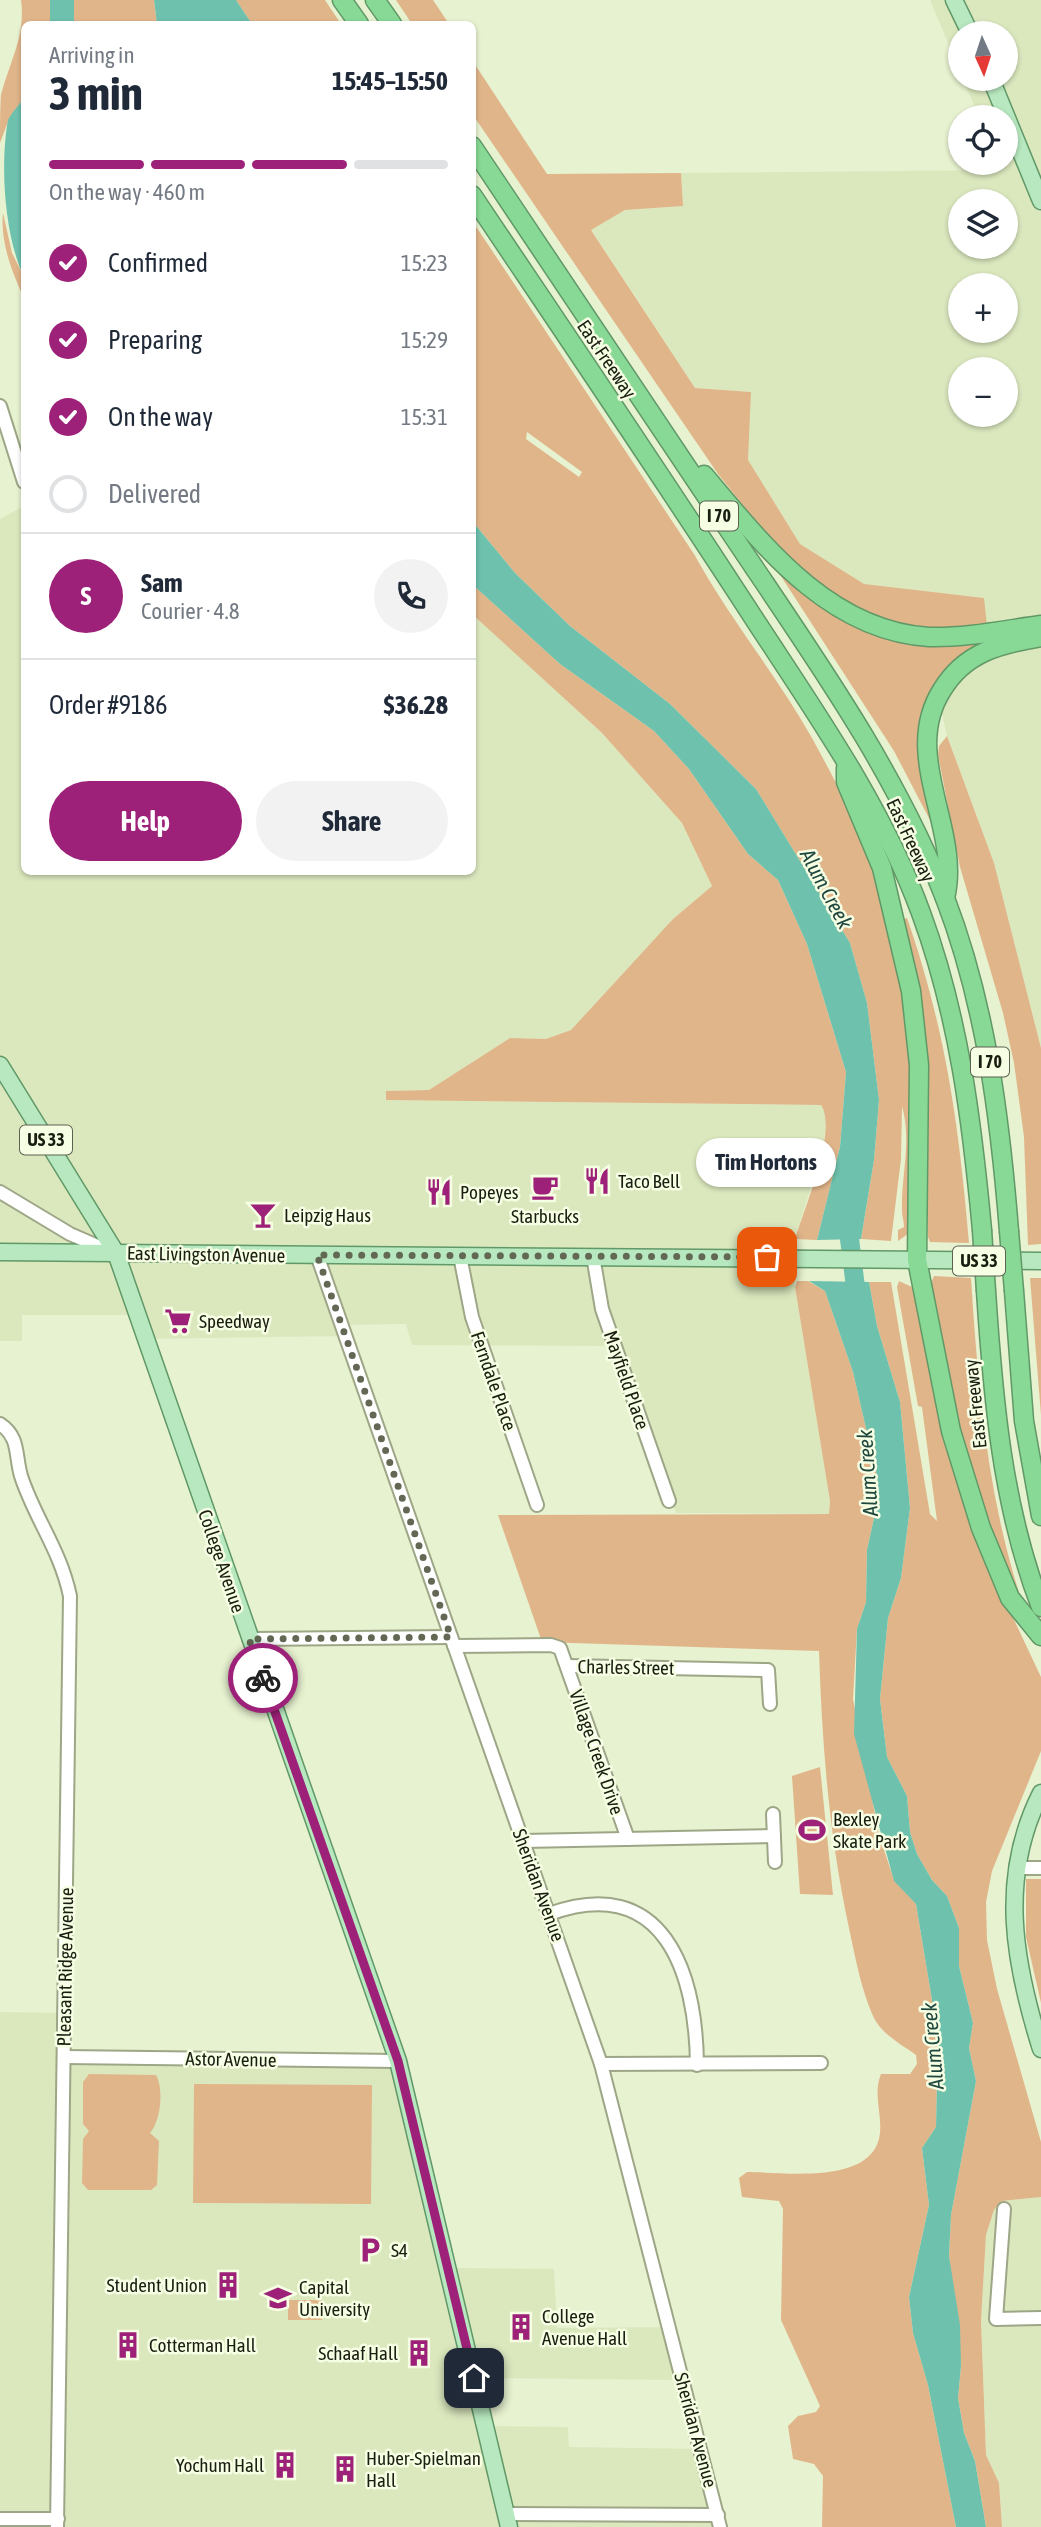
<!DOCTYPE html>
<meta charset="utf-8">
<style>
:root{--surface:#fff;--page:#f2f2f3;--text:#1f2937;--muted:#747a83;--line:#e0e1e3;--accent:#9d2178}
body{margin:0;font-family:"Asap Condensed",sans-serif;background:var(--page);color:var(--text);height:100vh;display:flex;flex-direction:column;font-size:26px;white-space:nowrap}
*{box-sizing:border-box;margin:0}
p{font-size:23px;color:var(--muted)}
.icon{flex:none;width:38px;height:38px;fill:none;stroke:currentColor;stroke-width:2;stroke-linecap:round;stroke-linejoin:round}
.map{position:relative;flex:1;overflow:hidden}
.details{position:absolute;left:21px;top:21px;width:455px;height:854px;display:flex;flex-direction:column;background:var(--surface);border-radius:10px;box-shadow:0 2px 5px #0004}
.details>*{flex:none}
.needle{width:46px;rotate:177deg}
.fabs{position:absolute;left:948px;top:21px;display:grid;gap:14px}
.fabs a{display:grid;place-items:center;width:70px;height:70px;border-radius:50%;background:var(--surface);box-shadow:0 2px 5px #0004;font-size:35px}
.pin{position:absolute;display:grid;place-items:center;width:60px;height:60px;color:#fff;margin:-30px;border-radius:14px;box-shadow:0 4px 10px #0006}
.courier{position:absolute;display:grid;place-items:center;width:70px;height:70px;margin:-35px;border:5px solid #9d2178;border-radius:50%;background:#fff;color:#222;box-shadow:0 2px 9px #0007}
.bubble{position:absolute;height:49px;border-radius:24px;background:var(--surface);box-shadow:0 2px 5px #0004;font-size:23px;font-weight:700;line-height:49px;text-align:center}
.summary em{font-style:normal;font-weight:700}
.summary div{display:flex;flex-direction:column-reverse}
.summary{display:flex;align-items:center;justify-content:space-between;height:119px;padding:0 28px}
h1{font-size:46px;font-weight:700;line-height:52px}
.bar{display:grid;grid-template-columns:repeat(4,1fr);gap:10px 7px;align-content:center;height:84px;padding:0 28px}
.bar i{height:9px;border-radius:5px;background:var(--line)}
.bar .selected{background:var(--accent)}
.bar p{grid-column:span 4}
.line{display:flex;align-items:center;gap:18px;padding:0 28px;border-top:2px solid var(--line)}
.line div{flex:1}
.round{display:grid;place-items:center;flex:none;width:74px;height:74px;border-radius:37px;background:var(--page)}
ol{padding:0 28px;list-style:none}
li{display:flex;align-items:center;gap:21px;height:77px}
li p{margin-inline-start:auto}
li .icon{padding:7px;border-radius:50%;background:var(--accent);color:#fff;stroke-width:4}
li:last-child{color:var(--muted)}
li i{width:38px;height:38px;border:4px solid var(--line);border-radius:50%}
.action{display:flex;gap:14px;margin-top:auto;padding:14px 28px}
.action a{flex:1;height:80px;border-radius:42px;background:var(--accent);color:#fff;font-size:28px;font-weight:700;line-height:80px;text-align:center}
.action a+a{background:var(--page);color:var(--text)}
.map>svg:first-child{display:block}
.built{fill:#dbe8be;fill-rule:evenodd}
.green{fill:#e1b58a;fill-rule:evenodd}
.water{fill:#6ec1ad}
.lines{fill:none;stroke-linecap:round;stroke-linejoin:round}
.river{stroke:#6ec1ad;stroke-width:19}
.minor-casing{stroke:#9da686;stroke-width:16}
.major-casing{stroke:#619867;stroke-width:19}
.highway-casing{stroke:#619867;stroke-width:21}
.minor{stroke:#fff;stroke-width:12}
.major{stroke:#b7e8bf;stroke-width:16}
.highway{stroke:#87d995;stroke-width:18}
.highway-bridge-casing{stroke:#619867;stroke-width:21;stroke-linecap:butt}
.highway-bridge{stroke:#87d995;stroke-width:18}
.done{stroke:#626854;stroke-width:7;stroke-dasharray:0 12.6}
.route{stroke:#9d2178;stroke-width:9}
.labels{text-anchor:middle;stroke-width:5;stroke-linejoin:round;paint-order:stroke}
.shield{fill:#f6fee3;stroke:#5c6150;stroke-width:2}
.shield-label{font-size:18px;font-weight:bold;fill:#1a1e11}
.street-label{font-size:19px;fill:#1a1e11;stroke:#f6fee3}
.poi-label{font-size:19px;fill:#1a1e11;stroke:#f6fee3;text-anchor:start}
.water-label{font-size:21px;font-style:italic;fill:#20473e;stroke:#f6fee3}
</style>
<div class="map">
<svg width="1041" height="2527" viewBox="0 0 1041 2527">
<rect width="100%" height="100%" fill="#e7f2d0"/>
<g class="built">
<path d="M930,0h111v1048l-47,-185 -47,-127 -7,-31 44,-107 -120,-13 -64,-41 -52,-84 2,-68 -55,-4 -104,-159 34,-19 58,-4 -2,-33 320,-3 -2,-7h7v-46h-27l-16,-38h43v-46h-45v41zM961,201h45v46h-45zM961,285h45v46h-45zM961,369h45v46h-45z"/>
<polygon points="24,506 24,872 472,872 473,615 602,733 682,823 712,886 673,919 571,1030 546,1039 510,1038 429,1090 386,1091 386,1100 821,1105 827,1113 823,1149 795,1238 795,1287 830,1501 829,1514 676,1513 614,1346 412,1345 406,1324 344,1325 347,1336 144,1339 134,1315 22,1315 22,1341 0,1341 0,519"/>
<polygon points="0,2012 65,2013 64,2057 398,2061 447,2268 554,2269 557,2328 669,2327 683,2380 474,2378 485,2426 568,2427 569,2447 701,2449 720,2527 0,2527"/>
<polygon points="1041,2197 1041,2527 1002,2527 999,2483 986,2455 981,2321 986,2235 994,2210 1002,2201"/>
</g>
<g class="green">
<path d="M21,0h29v24h-26v74l-15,21 -9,24c0,-15 0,-34 1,-48 9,-34 25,-60 20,-95z"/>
<polygon points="74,0 154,0 157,24 74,24"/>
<polygon points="236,0 325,0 341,24 252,24"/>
<polygon points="396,0 433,0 449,24 412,24"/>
<polygon points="472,60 547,174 681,173 683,206 625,210 591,230 695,388 751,392 748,460 800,544 864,584 984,598 987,626 923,632 859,611 831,594 780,552 718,474 473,115"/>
<path d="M3,213l9,40 12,24v21c-12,-25 -24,-57 -21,-85z"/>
<path d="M473,222l221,332c35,64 82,120 118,184 37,67 72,140 86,217 16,91 14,183 14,276l-14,10v-11l6,-3c0,-6 -2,-10 -2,-16 -1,-36 10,-69 0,-105l-1,53 -10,82 -30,-2 13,-79 5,-60 -12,-97 -17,-60 -94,-154 -86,-85 -100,-78 -55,-53 -42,-51zM527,432l55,40 -3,5 -53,-38z"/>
<polygon points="779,569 861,626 989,639 989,643 931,695 936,820 931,822 894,751 777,570"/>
<path d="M473,585l87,79 94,67 35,38 59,85 30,26 29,64 39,128 -6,75 -23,93 -22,-1c9,-30 43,-109 26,-134l-435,-5v-9l43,-1 81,-52 36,1 25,-9 102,-111 39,-33 -30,-63 -80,-90 -129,-118z"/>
<polygon points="947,736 994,863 1041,1048 1041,1244 1028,1245 1024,1137 1014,1063 1003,1013 960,867 938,755 939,746"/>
<path d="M907,918c39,112 52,208 62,325l-39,-1 -2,-5c-1,-108 0,-213 -24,-318z"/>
<path d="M934,1276l37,2c7,109 16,216 50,321l-3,3 -53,-140 -35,-176z"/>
<polygon points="1030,1278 1041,1278 1041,1415"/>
<path d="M797,1281h11l17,10 28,81 24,104 -3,42 -7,32 -1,52 -9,27 -4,70 26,136 15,45 22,24 22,132 -2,91 -14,21 7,57 -20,92 4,36 15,52 28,142h-134l1,-51 -9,-12 -21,-5 -5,-33 10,-10 18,-4 4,-6 -39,-86 2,-111 -4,-8 -37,-4 -3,-19 8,-6c36,0 120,13 132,-33 5,-22 -7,-43 2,-65h29l7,-10 -1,-9c-15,-11 -35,-21 -43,-39 -12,-27 -18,-60 -24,-88 -20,-93 -27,-183 -30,-277l-277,-9 -44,-127 331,-1 1,-13 -35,-214z"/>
<polygon points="899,1281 912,1287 919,1303 950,1458 977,1541 1041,1677 1041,1751 992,1871 986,1902 987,1940 997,1989 1041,2142 1041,2197 1002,2201 994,2210 986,2235 981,2321 986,2455 999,2483 1002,2527 986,2527 975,2461 964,2433 958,2398 961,2366 949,2256 951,2215 976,2081 969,2048 973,2023 959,1966 959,1928 947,1896 932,1880 917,1854 910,1832 907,1796 887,1757 880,1699 888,1618 901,1578 910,1508 900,1402 877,1326 869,1282 891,1282 930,1514 937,1521 922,1407 918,1406 897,1287"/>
<polygon points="820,1767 833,1895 800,1894 792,1776"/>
<polygon points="1026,1879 1041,1879 1041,2003 1026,1937"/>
<path d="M89,2074l67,1c8,14 5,46 -6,58l9,8 -2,44 -6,5h-63l-6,-7 1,-44 6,-8 -6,-7v-42z"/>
<polygon points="194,2084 372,2085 371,2204 193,2203"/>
<rect x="288" y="2300" width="34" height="20"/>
</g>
<g class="water">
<rect x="50" y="0" width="24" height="24"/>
<polygon points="154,0 236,0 252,24 157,24"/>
<path d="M24,98v179c-20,-42 -24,-113 -16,-157 4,-8 11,-15 16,-22z"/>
<polygon points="473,522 515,573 570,626 670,704 756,789 850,943 867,1003 879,1100 874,1160 861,1239 817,1240 840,1147 846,1072 807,944 778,880 748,854 689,769 654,731 560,664 473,585"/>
<polygon points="809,1281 869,1282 877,1326 900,1402 910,1508 901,1578 888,1618 880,1699 887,1757 907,1796 910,1832 917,1854 932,1880 947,1896 959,1928 959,1966 973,2023 969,2048 976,2081 951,2215 949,2256 960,2325 961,2366 958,2398 964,2433 975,2461 986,2527 956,2527 928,2385 913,2333 909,2297 929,2205 922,2148 936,2127 938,2036 916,1904 894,1881 854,1734 857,1629 866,1602 867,1550 874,1518 877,1476 853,1372 825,1291"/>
</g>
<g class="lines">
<polyline class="river" points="849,1215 849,1235 858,1307"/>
<defs>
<g id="minor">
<polyline points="0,406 24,482"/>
<polyline points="0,1192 70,1234 109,1251"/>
<polyline points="317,1255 601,2064 720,2527"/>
<polyline points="460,1256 472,1317 537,1505"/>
<polyline points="593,1256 602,1309 669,1501"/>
<path d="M0,1424c20,13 15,32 21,52 14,43 39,73 49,120l-13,931"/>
<polyline points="249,1639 451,1637"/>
<polyline points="454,1646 551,1645 560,1648 628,1839"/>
<polyline points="567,1666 768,1670 770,1704"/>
<polyline points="773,1814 775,1862"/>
<polyline points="523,1841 774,1836"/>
<polyline points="1016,1868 1041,1868"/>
<path d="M549,1914c115,-42 147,59 148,151"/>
<polyline points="64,2057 398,2061"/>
<polyline points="601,2064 821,2063"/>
<polyline points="1004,2209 996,2319 1041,2318"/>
<polyline points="506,2514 718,2515"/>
<polyline points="0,2519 58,2519"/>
</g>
<g id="major">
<polyline points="954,0 970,33"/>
<polyline points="991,79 1041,201"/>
<polyline points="0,1065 116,1253 398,2061 509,2527"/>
<polyline points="0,1252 1041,1261"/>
<path d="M1041,1793c-43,85 -27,170 0,256"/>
</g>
<g id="highway">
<polyline points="342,0 359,24"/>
<polyline points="375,0 392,24"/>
<path d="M472,146c87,130 174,260 261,390 78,117 161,231 212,362 41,107 55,220 64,333"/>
<path d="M472,195c94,140 189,280 281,422 62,95 129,189 168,296 38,103 51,209 61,317"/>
<path d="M704,475c59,70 125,156 225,162 37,1 75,-7 112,-12"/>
<polyline points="846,768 846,782 882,868 911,991 919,1065 917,1260 951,1431 981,1528 1010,1598 1041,1636"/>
<path d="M945,898c17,-69 -45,-142 -3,-208 23,-38 58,-46 99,-53"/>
<path d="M986,1291c7,107 16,215 55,316"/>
<polyline points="1014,1291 1024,1421 1041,1516"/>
</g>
</defs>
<use href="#minor" class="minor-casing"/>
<use href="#major" class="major-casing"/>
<use href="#highway" class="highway-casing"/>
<use href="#minor" class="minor"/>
<use href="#major" class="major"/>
<use href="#highway" class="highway"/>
<defs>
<g id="highway-bridge">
<polyline points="982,1230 986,1291"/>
<polyline points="1009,1231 1014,1291"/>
</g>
</defs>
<use href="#highway-bridge" class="highway-bridge-casing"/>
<use href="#highway-bridge" class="highway-bridge"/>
</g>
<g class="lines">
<polyline class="done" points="263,1678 249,1639 451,1637 317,1255 767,1257"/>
<polyline class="route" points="263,1678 398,2061 474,2378"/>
</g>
<defs>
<symbol id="restaurant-bare" viewBox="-9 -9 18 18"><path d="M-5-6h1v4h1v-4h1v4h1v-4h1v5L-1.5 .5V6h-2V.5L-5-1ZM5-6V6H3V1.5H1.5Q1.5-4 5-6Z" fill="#9d2178" stroke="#f6fee3" stroke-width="2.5" paint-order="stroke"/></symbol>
<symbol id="cafe-bare" viewBox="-9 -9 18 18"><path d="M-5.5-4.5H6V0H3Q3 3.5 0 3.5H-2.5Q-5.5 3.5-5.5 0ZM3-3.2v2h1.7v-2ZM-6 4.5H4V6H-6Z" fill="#9d2178" stroke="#f6fee3" stroke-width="2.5" paint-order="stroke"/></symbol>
<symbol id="bar-bare" viewBox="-9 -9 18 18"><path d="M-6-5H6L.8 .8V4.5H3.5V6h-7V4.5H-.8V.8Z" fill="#9d2178" stroke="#f6fee3" stroke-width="2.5" paint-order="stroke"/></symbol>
<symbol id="supermarket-bare" viewBox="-9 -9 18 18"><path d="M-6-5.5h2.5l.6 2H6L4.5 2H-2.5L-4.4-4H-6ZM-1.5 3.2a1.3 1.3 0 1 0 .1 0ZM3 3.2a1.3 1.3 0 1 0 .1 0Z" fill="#9d2178" stroke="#f6fee3" stroke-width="2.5" paint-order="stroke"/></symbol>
<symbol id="stadium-bare" viewBox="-9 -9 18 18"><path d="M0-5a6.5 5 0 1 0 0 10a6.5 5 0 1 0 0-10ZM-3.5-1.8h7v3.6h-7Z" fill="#9d2178" stroke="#f6fee3" stroke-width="2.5" paint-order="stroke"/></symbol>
<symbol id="parking-bare" viewBox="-9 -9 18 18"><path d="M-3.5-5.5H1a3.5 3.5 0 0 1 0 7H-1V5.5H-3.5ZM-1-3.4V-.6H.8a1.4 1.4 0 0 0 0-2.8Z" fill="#9d2178" stroke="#f6fee3" stroke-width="2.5" paint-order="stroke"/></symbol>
<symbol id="building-bare" viewBox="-9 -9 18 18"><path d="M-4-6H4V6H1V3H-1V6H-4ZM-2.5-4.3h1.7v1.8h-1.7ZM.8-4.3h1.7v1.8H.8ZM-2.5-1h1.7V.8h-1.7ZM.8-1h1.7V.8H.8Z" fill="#9d2178" stroke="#f6fee3" stroke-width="2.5" paint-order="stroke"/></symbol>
<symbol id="university-bare" viewBox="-9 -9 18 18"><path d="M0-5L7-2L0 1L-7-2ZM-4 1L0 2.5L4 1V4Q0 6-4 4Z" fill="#9d2178" stroke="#f6fee3" stroke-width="2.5" paint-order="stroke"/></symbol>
</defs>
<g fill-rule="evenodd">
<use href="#restaurant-bare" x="578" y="1162" width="38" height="38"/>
<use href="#cafe-bare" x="526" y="1168" width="38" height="38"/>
<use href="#restaurant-bare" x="420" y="1173" width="38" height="38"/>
<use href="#bar-bare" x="244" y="1196" width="38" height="38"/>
<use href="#supermarket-bare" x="159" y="1302" width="38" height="38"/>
<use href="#stadium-bare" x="793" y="1811" width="38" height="38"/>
<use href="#parking-bare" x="351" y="2231" width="38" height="38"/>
<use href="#building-bare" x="209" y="2266" width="38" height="38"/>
<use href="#university-bare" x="259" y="2279" width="38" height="38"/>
<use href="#building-bare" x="502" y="2308" width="38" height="38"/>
<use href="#building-bare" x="109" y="2326" width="38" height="38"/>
<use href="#building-bare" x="400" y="2334" width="38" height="38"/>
<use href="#building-bare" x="266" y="2446" width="38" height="38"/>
<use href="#building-bare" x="326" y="2450" width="38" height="38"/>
</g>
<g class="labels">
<g class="shield">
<rect x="700" y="501.5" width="38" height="29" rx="5"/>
<rect x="971" y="1047.5" width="38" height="29" rx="5"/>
<rect x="20" y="1125.5" width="52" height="29" rx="5"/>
<rect x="953" y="1246.5" width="52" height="29" rx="5"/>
</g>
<g class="shield-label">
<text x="719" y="522">I 70</text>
<text x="990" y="1068">I 70</text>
<text x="46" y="1146">US 33</text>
<text x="979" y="1267">US 33</text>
</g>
<g class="street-label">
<text transform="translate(607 359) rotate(56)" y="7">East Freeway</text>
<text transform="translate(911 840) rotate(65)" y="7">East Freeway</text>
<text transform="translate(206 1254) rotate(1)" y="7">East Livingston Avenue</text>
<text transform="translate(627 1380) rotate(71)" y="7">Mayfield Place</text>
<text transform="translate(494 1381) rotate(71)" y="7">Ferndale Place</text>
<text transform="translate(975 1404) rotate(-96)" y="7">East Freeway</text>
<text transform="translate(222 1561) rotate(71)" y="7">College Avenue</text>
<text transform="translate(626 1667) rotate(1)" y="7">Charles Street</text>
<text transform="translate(597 1752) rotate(71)" y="7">Village Creek Drive</text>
<text transform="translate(539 1885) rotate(70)" y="7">Sheridan Avenue</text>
<text transform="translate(65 1967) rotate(-89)" y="7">Pleasant Ridge Avenue</text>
<text transform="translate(231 2059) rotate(1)" y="7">Astor Avenue</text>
<text transform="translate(696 2430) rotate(75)" y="7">Sheridan Avenue</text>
</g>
<g class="poi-label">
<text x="618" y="1188">Taco Bell</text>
<text x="460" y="1199">Popeyes</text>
<text x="284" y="1222">Leipzig Haus</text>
<text x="545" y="1223" text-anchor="middle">Starbucks</text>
<text x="199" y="1328">Speedway</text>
<text x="833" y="1826">Bexley<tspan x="833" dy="22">Skate Park</tspan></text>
<text x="391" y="2257">S4</text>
<text x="207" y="2292" text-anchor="end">Student Union</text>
<text x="299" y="2294">Capital<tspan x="299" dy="22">University</tspan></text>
<text x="542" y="2323">College<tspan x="542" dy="22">Avenue Hall</tspan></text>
<text x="149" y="2352">Cotterman Hall</text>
<text x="398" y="2360" text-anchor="end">Schaaf Hall</text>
<text x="366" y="2465">Huber-Spielman<tspan x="366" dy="22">Hall</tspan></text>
<text x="264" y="2472" text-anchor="end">Yochum Hall</text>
</g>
<g class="water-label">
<text transform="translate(826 889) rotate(62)" y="7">Alum Creek</text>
<text transform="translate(868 1473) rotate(-94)" y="7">Alum Creek</text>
<text transform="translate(933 2046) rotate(-95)" y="7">Alum Creek</text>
</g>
</g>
</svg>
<div class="fabs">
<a><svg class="needle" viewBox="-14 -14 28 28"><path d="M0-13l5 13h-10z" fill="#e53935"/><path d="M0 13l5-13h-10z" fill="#747a83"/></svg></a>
<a><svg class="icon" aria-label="locate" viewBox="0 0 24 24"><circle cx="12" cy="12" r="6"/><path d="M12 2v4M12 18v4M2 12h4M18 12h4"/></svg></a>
<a><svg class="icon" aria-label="layers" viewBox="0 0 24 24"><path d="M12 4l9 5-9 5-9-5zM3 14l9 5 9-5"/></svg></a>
<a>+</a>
<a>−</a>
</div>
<div class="pin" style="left:767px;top:1257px;background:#ea580c"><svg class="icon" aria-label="bag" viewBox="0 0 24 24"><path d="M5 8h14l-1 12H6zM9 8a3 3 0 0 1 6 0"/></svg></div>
<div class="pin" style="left:474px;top:2378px;background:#1f2937"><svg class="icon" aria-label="home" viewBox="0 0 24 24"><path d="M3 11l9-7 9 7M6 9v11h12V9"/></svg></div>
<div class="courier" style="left:263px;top:1678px"><svg class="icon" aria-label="bike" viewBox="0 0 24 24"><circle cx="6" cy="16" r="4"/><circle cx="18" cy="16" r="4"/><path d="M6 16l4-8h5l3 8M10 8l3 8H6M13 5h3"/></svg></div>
<div class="bubble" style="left:696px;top:1138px;width:140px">Tim Hortons</div>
<section class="details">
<div class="summary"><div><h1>3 min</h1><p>Arriving in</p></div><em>15:45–15:50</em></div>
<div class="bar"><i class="selected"></i><i class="selected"></i><i class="selected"></i><i></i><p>On the way · 460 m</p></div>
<ol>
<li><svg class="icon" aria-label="check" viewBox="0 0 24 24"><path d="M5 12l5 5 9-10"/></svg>Confirmed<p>15:23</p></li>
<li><svg class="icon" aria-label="check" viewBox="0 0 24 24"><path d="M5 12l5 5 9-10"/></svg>Preparing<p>15:29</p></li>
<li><svg class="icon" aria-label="check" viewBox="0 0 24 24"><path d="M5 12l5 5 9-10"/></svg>On the way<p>15:31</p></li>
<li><i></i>Delivered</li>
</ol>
<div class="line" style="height:126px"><b class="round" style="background:var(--accent);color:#fff">S</b><div><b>Sam</b><p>Courier · 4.8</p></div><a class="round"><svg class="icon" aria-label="phone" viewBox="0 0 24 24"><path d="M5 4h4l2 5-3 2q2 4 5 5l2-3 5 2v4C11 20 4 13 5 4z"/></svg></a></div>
<div class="line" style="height:91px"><div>Order #9186</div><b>$36.28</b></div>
<div class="action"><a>Help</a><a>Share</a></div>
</section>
</div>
